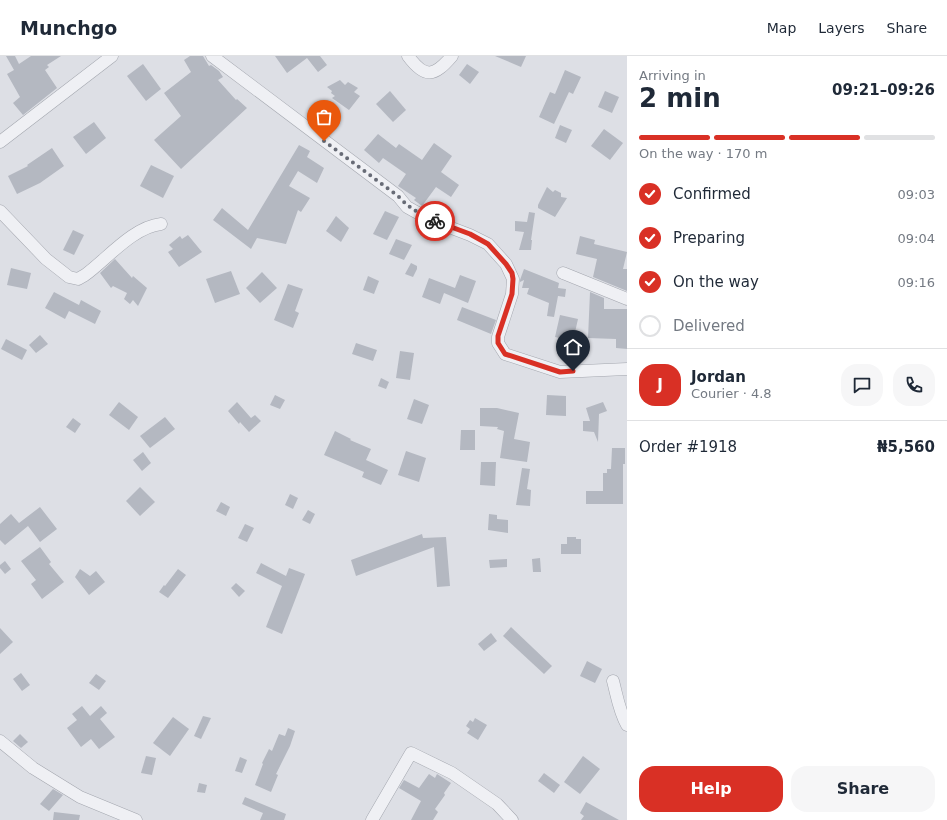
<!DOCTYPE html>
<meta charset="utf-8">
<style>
:root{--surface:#fff;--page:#f6f6f7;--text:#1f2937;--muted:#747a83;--line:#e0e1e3;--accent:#d93025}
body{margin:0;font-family:"DejaVu Sans",sans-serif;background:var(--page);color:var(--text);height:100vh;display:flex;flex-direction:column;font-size:15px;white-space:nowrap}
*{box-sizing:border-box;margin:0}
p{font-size:13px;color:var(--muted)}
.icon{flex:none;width:22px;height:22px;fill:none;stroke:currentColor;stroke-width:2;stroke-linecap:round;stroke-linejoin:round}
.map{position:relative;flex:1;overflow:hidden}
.side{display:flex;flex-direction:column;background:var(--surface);width:320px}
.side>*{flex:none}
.pin{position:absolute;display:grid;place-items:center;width:34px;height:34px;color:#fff;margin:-41px -17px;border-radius:50% 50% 50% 0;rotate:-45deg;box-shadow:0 0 4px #0007}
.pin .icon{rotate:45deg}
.courier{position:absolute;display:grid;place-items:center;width:40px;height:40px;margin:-20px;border:3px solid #d93025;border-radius:50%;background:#fff;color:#222;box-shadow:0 1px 5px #0007}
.summary em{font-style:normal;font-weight:700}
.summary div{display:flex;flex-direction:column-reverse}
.summary{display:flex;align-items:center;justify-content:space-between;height:68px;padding:0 12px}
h1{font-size:26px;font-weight:700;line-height:30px}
.bar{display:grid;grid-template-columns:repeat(4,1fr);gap:6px 4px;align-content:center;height:48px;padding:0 12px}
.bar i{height:5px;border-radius:3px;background:var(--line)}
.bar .selected{background:var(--accent)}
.bar p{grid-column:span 4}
.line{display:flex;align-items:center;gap:10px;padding:0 12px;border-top:1px solid var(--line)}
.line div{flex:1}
.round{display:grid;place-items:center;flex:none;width:42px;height:42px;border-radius:16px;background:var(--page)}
ol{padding:0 12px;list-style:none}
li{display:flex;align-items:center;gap:12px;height:44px}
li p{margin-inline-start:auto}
li .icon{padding:4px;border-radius:50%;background:var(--accent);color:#fff;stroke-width:4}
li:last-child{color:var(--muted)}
li i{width:22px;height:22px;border:2px solid var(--line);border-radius:50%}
.primary-button{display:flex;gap:8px;margin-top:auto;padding:8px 12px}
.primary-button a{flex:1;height:46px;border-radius:16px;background:var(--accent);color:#fff;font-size:16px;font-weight:700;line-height:46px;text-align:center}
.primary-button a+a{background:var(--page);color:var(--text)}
header{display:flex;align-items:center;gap:24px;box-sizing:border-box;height:56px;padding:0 20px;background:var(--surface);border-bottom:1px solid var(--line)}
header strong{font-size:19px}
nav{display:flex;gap:22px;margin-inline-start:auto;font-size:14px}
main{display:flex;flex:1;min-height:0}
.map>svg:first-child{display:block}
.building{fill:#b4b8c1}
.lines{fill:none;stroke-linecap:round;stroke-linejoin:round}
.minor-casing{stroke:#a3a6ae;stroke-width:13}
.minor{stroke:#eff0f4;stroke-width:12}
.done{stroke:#676b76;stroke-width:4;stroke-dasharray:0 7.2}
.route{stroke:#d93025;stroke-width:5}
</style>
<header>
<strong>Munchgo</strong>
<nav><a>Map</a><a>Layers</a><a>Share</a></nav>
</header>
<main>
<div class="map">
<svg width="627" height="764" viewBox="0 0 627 764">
<rect width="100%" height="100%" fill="#dddfe5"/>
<g class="building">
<polygon points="6,0 15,0 19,8 31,0 61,0 47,9 49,11 45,14 57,32 23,59 13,47 20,41 7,18 14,14"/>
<polygon points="190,0 203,0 209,10 211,9 219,15 223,21 218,24 236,44 237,43 247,52 181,113 154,84 181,60 164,37 191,16 184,4"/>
<polygon points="275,0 320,0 327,9 318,16 307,2 287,17"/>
<polygon points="495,0 526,0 521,11"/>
<polygon points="143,8 161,33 146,45 127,20"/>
<polygon points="467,8 479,16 470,28 459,19"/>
<polygon points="565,14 581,21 573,38 569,36 554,68 539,61 550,36 555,38"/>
<polygon points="340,24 345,29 348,26 358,32 354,36 360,40 349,54 332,42 335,40 331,37 332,35 327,31"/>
<polygon points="390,35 406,54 393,66 376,48"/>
<polygon points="605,35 619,41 612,57 598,51"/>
<polygon points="94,66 106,82 86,98 73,81"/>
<polygon points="560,69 572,74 566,87 555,82"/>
<polygon points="604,73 623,87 610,104 591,90"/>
<polygon points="378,78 396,92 399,88 422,104 434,87 452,100 441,116 459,129 451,141 436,131 422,150 414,144 416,142 398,130 406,118 383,102 379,107 364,94"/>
<polygon points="299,89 310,95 307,101 324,112 317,127 298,115 289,130 310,142 301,156 298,154 286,188 257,182 251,193 213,164 222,152 248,174"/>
<polygon points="52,92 64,110 40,127 17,138 8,120 28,110 27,109"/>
<polygon points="151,109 174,120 163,142 140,130"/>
<polygon points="547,131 553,136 555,134 561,137 561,141 567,142 555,161 538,152 538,149"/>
<polygon points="385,155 399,161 387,184 373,178"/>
<polygon points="529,156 535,157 531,184 532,184 531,194 519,194 524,176 515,175 515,165 527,166"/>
<polygon points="336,160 349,172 341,186 326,175"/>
<polygon points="73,174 84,179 74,199 63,194"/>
<polygon points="188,179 202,196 179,211 168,196 173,193 169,189 180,180 182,183"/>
<polygon points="580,180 595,184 594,188 627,196 623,213 627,213 627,235 593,221 597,203 576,198"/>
<polygon points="396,183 412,189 404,204 389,198"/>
<polygon points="115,203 132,222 133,220 147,232 138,250 133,244 130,248 124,243 127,237 113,230 111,232 100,217"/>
<polygon points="411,207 417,210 417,213 413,221 405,218"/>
<polygon points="11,212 31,217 27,233 7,229"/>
<polygon points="524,213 559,227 558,232 566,233 565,241 558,240 554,261 547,260 549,247 527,238 529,232 522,232 524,224 520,226 520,224"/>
<polygon points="231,215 240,238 215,247 206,223"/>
<polygon points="262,216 277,232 260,247 246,232"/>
<polygon points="460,219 476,225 468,247 444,237 440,248 422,241 429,222 455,232"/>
<polygon points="368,220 379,225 374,238 363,234"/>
<polygon points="288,228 303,233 295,255 299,257 293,272 274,264"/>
<polygon points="54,236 79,249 81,244 101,255 95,268 69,255 65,263 45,252"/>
<polygon points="590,236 604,242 604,253 627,253 627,293 616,292 616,283 588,282"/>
<polygon points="462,251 496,264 491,278 457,264"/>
<polygon points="560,259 578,263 573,285 555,281"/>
<polygon points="40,279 48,288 36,297 29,289"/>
<polygon points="6,283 27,294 22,304 1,293"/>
<polygon points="356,287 377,294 373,305 352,298"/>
<polygon points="400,295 414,297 410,324 396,322"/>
<polygon points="381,322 389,326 386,333 378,330"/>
<polygon points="275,339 285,344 280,353 270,349"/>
<polygon points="547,339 566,340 566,360 546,359"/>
<polygon points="414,343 429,349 422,368 407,363"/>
<polygon points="119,346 138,361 129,374 109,359"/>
<polygon points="237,346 251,362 255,359 261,365 249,376 240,366 239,368 228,355"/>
<polygon points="603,346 607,355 599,358 598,386 594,376 583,375 583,365 590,365 586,352"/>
<polygon points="480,352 497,352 519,357 514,383 530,386 527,406 500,402 504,375 497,373 498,371 480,370"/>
<polygon points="165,361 175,373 150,392 140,380"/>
<polygon points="73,362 81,368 75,377 66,371"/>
<polygon points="461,374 475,374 475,394 460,394"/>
<polygon points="335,375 351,383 350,384 371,393 366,404 388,414 381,429 362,421 364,416 324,399"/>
<polygon points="612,392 625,392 625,408 623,408 623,448 586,448 586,435 603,435 603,417 607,417 607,413 611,413"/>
<polygon points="406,395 426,402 419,426 398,419"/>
<polygon points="143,396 151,407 142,415 133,404"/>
<polygon points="481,406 496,406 495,430 480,429"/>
<polygon points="522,412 530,413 527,433 531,434 530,450 516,449"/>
<polygon points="140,431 155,446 140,460 126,445"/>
<polygon points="290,438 298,442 293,453 285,449"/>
<polygon points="221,446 230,451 226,460 216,455"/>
<polygon points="40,451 57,473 40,486 28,470 5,489 0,484 0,468 11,458 19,467"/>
<polygon points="308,454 315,458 310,468 302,464"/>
<polygon points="489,458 497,459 497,463 508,464 508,477 488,474"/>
<polygon points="245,468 254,472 247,486 238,482"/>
<polygon points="422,478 423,482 446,481 450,530 437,531 434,491 356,520 351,504"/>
<polygon points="567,481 576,481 576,483 581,483 581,498 561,498 561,488 567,488"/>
<polygon points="40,491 51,506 49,508 64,526 42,543 31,528 36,524 21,505"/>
<polygon points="540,502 541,516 533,516 532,503"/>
<polygon points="507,503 507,511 490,512 489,504"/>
<polygon points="5,505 11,513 5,518 0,512 0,509"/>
<polygon points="261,507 286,520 289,512 305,518 282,578 266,571 282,530 256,517"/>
<polygon points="80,513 90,520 96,515 105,526 89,539 75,521"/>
<polygon points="178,513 186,519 168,542 159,536 164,529 165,530"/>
<polygon points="236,527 245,535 239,541 231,532"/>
<polygon points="511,571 552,610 544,618 503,580"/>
<polygon points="0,572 13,586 0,598"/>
<polygon points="491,577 497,585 484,595 478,588"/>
<polygon points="587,605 602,613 595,627 580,620"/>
<polygon points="21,617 30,629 22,635 13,623"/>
<polygon points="96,618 106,625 99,634 89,627"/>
<polygon points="82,650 90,660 101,650 107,657 100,663 115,681 99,693 91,683 81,691 67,672 77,664 72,658"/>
<polygon points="203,660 211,662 201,683 194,680"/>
<polygon points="173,661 189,673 170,700 153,687"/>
<polygon points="475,662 487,669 478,684 467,677 470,673 466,670 470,664 473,666"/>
<polygon points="288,672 295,675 290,690 276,718 278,719 271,736 255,729 263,708 262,707 269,693 272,695 279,678 285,680"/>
<polygon points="20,678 28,686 21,692 13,685"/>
<polygon points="146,700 156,702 152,719 141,717"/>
<polygon points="583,700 600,713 580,738 564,726"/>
<polygon points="240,701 247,704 242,717 235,715"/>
<polygon points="544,717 560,729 554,737 538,725"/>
<polygon points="429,718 435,722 437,718 451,727 444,737 445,739 435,753 438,756 433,764 411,764 421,745 399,732 404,724 419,732"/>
<polygon points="199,727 207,729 205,737 197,736"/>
<polygon points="53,733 63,739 49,755 40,748"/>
<polygon points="245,741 286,758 284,764 260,764 263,757 242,748"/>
<polygon points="586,746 619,764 581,764 584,760 580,757"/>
<polygon points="54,756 80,759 79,764 53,764"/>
</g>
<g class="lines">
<defs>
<g id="minor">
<polyline points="212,0 398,140 407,151 416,156 449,171 470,179 488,188 506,208 513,223 512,238 498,281 498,287 505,298 560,316 627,313"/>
<path d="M408,0c17,23 26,21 44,0"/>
<polyline points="0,86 112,0"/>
<path d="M0,155l46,48 23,18 9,2 7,-4c22,-16 48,-48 76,-51"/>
<polyline points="563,217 627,243"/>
<path d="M613,625c4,15 6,30 14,44"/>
<polyline points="0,685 33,712 80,741 136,764"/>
<polyline points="372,764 411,697 452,717 497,748 512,764"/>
</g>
</defs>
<use href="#minor" class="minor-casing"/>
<use href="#minor" class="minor"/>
</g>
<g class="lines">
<path class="done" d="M324,85l74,55c11,12 22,18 37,25"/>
<polyline class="route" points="435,165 470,178 488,188 506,208 512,217 513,223 512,238 498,280 498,287 505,298 560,316 573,315"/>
</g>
</svg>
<div class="pin" style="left:324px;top:85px;background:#ea580c"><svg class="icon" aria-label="bag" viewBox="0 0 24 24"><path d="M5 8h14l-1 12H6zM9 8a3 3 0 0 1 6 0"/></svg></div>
<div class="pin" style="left:573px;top:315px;background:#1f2937"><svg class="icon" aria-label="home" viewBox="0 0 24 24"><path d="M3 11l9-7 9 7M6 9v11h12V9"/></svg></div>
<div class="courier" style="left:435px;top:165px"><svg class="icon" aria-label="bike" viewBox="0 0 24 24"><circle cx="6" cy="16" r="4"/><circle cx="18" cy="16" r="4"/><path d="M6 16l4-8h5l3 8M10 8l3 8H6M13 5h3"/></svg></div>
</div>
<section class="side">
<div class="summary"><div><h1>2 min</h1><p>Arriving in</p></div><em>09:21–09:26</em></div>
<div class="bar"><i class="selected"></i><i class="selected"></i><i class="selected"></i><i></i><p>On the way · 170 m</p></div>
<ol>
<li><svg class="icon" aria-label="check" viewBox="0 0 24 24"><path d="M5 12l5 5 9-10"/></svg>Confirmed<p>09:03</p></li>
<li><svg class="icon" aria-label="check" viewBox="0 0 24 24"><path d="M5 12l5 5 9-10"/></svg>Preparing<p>09:04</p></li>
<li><svg class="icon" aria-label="check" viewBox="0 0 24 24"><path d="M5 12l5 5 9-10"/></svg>On the way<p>09:16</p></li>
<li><i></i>Delivered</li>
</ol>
<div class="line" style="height:72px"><b class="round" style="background:var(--accent);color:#fff">J</b><div><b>Jordan</b><p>Courier · 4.8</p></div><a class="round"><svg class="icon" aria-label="chat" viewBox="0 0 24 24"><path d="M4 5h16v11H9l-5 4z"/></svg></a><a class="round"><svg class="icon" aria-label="phone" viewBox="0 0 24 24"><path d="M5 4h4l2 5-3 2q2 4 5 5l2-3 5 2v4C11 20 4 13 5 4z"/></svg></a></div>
<div class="line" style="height:52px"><div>Order #1918</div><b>₦5,560</b></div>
<div class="primary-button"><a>Help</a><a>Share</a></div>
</section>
</main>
